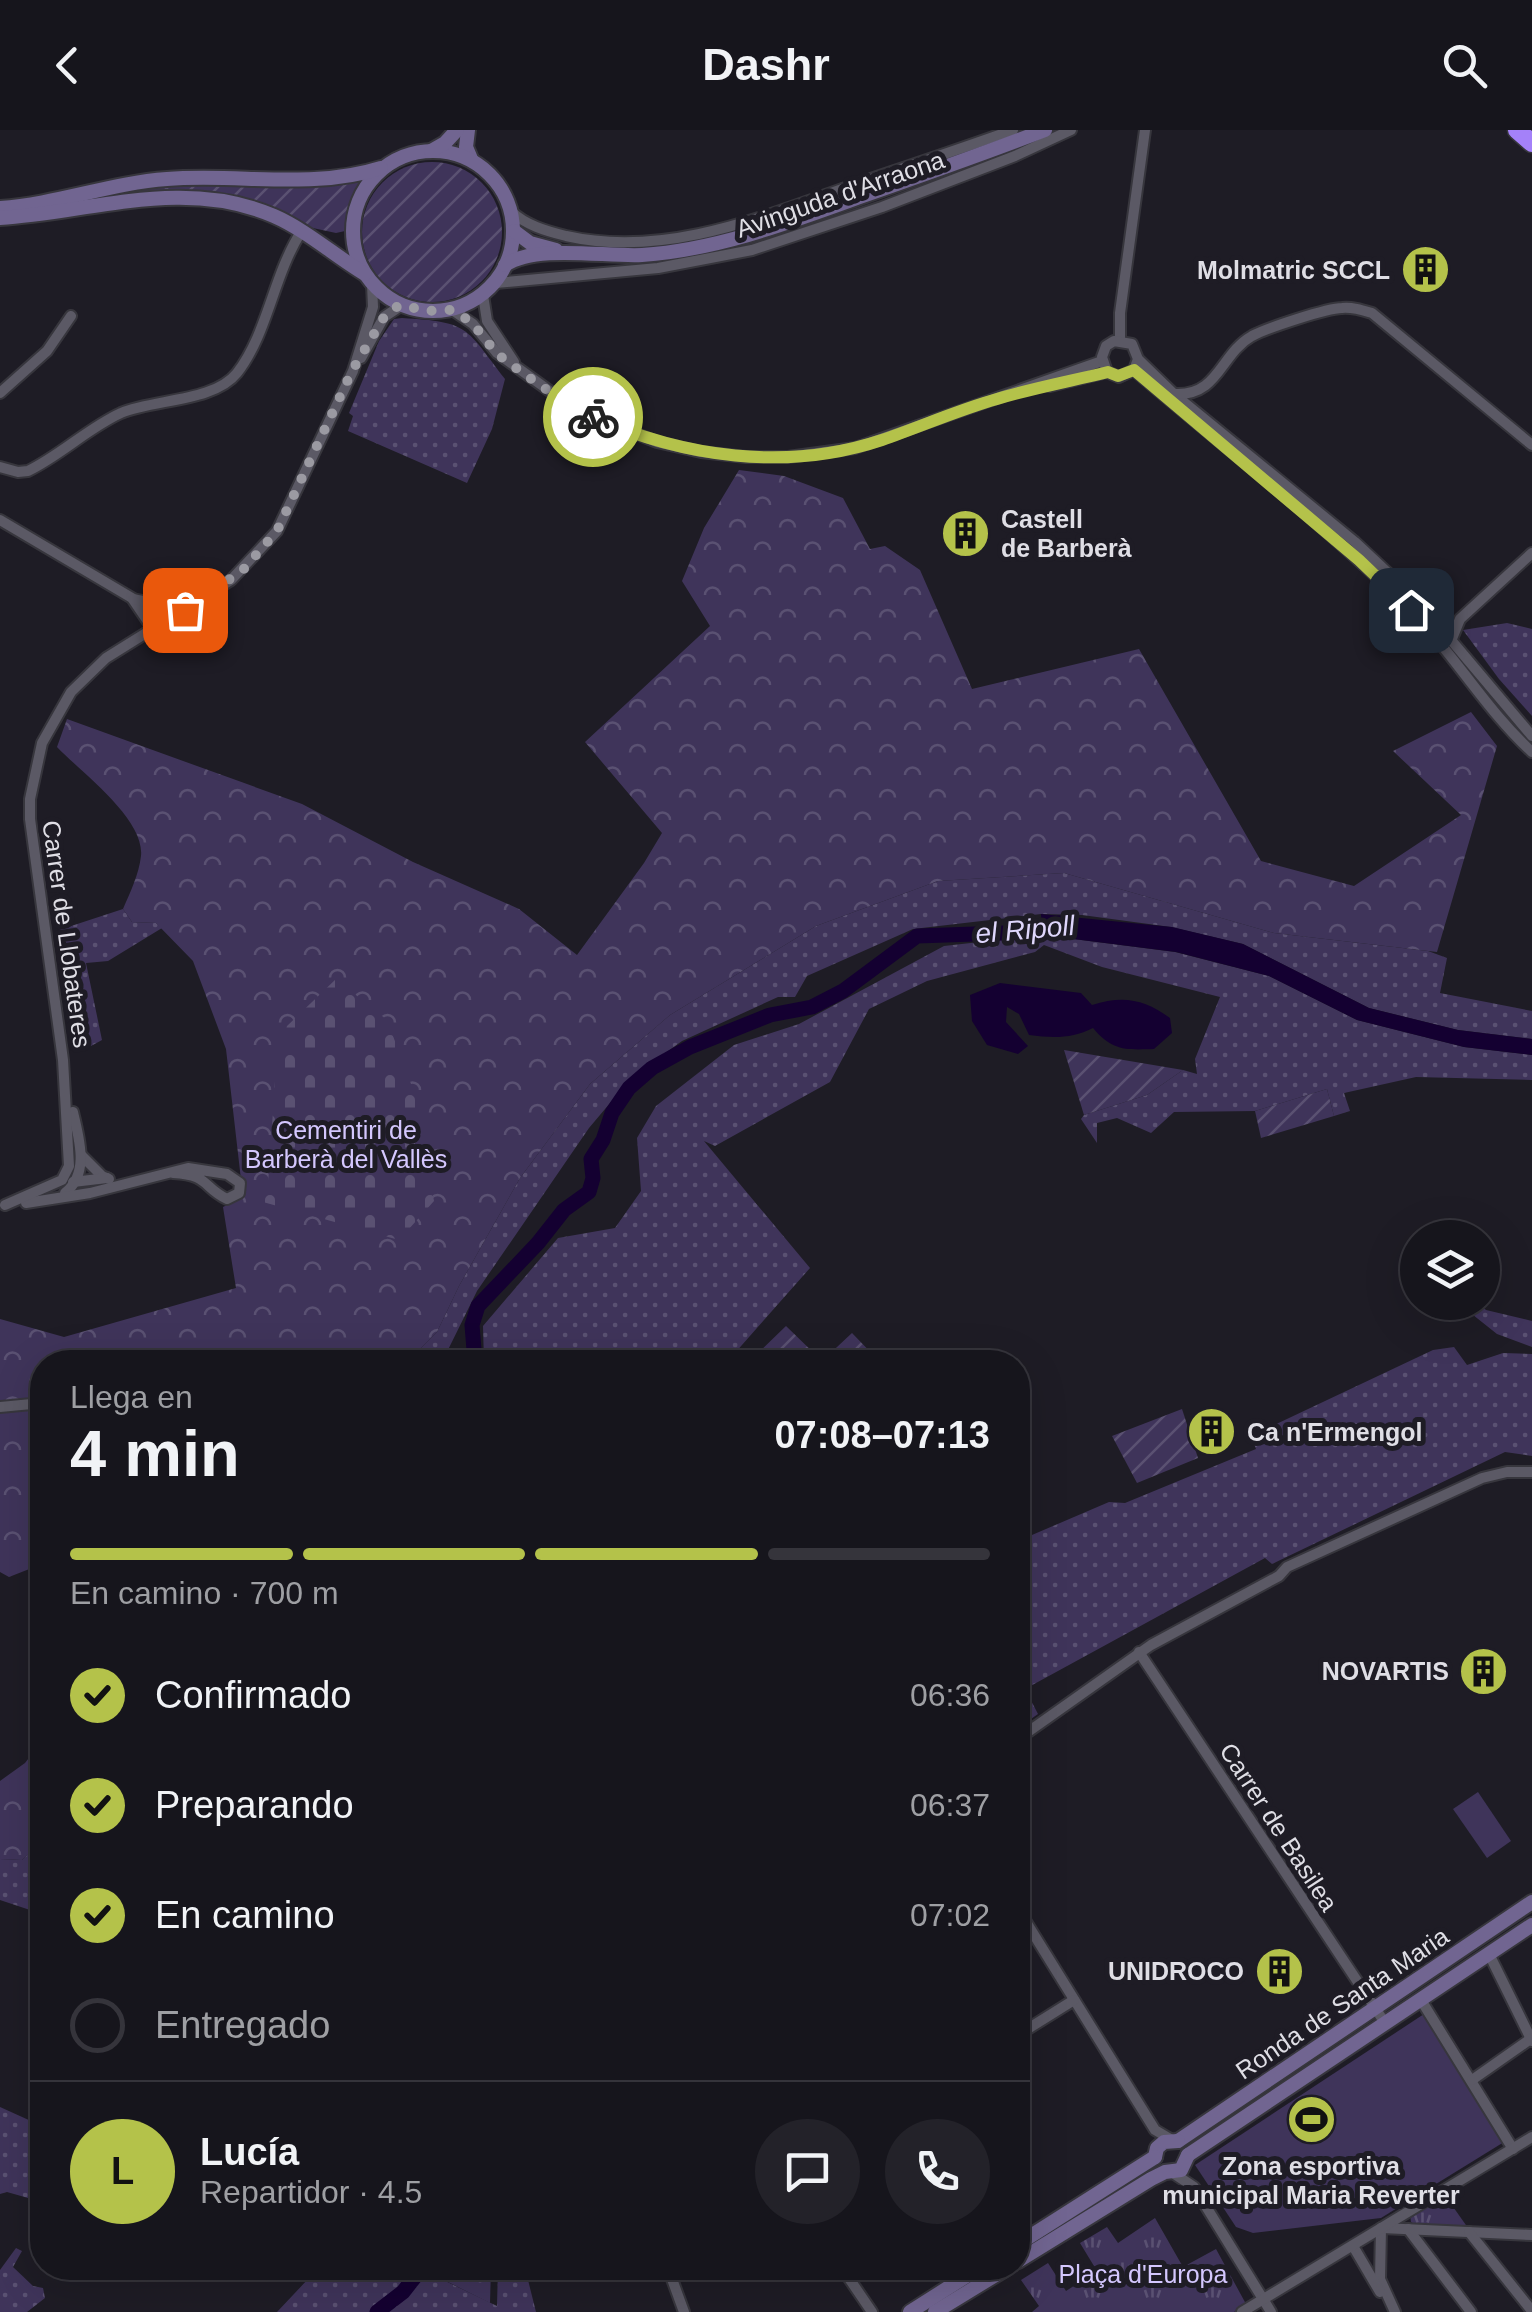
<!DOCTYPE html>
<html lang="es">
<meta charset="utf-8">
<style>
:root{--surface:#16151c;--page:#232229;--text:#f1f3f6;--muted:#9e9fa3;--line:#35343b;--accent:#b4c24a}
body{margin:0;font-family:Arial,sans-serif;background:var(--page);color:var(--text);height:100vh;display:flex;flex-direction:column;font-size:38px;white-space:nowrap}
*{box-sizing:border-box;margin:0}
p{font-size:32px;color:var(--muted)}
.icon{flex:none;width:55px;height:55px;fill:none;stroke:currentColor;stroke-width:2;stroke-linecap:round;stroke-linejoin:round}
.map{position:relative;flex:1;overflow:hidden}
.side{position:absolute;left:30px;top:1220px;width:1000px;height:930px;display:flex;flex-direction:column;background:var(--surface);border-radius:40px;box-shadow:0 10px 40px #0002,0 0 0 2px var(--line)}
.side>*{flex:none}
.tools{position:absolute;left:1400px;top:1090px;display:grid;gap:20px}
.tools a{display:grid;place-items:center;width:100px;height:100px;border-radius:50%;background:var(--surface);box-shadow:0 10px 40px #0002,0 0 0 2px var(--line);font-size:50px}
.pin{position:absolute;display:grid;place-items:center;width:85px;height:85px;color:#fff;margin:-42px;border-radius:20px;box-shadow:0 5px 15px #0006}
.courier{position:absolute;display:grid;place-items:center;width:100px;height:100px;margin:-50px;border:8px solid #b4c24a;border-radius:50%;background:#fff;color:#222;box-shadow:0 2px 12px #0007}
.head em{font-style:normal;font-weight:700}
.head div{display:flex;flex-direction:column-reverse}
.head{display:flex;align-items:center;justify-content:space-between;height:170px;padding:0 40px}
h1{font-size:65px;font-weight:700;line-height:75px}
.bar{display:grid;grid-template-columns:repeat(4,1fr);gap:15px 10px;align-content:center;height:120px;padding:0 40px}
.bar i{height:12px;border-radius:8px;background:var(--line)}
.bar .on{background:var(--accent)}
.bar p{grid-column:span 4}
.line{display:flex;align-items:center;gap:25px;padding:0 40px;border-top:2px solid var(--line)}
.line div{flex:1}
.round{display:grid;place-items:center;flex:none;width:105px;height:105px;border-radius:52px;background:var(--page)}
ol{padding:0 40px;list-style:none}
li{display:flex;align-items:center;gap:30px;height:110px}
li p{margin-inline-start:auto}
li .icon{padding:10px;border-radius:50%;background:var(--accent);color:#111;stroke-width:4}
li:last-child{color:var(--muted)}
li i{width:55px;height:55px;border:5px solid var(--line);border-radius:50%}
header{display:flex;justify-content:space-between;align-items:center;height:130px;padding:0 40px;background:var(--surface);font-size:45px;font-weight:700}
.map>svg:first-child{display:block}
.grass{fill:url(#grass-dots)}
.forest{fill:url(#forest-crowns)}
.cemetery{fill:url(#cemetery-stones)}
.park{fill:url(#park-tufts)}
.garden{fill:url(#garden-furrows)}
.pitch{fill:#3f345a}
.water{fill:#140031}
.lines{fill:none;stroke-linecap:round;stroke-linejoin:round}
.river{stroke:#140031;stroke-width:15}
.street-casing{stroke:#37363d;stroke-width:14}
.secondary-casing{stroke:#37363d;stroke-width:18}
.highway-casing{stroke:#37363d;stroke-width:21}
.street{stroke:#5b5965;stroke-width:10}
.secondary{stroke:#716591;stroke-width:14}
.highway{stroke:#a481f9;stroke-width:18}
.done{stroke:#9b9aa2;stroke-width:10;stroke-dasharray:0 18}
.route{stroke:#b4c24a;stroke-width:12}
.labels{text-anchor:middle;stroke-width:10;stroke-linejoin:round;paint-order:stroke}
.street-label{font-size:25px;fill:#dfdee5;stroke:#1e1c25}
.poi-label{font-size:25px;font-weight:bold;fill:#dfdee5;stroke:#1e1c25;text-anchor:end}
.park-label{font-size:25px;fill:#d4c7fe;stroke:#1e1c25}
.water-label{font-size:28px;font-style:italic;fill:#dfd7fc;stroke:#1e1c25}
</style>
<header><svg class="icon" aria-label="back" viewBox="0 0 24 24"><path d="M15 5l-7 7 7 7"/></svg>Dashr<svg class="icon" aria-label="search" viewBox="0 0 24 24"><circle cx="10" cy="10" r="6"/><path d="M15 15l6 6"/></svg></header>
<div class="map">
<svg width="1532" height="2182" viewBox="0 0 1532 2182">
<defs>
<pattern id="grass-dots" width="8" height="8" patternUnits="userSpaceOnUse" patternTransform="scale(2.5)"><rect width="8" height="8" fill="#3f345a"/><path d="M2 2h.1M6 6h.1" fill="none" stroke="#5a5172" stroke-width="1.8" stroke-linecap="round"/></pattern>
<pattern id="forest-crowns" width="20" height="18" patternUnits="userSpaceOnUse" patternTransform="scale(2.5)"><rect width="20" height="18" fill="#3f345a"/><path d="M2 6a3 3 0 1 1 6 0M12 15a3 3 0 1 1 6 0" fill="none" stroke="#5a5172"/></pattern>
<pattern id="cemetery-stones" width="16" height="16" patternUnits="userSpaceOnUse" patternTransform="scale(2.5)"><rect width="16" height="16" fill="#3f345a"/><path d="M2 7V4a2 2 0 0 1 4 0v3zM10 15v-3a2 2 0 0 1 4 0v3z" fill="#5a5172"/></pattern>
<pattern id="park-tufts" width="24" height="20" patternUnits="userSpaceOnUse" patternTransform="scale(2.5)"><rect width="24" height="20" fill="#3f345a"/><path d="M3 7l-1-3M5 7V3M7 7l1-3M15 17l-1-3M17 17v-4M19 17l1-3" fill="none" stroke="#5a5172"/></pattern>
<pattern id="garden-furrows" width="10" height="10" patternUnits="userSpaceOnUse" patternTransform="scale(2.5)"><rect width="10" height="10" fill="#3f345a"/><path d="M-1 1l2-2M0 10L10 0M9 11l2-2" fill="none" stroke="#5a5172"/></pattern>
</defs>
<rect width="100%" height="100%" fill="#1e1c25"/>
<g class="grass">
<path d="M402,188c68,4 63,9 103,61l-13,50 -25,54 -119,-52 5,-15 -4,-3 30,-72 15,-22z"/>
<polygon points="1507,493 1532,499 1532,586 1499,549 1463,500"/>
<polygon points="1064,743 1274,803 1428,821 1447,828 1440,863 1532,881 1532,909 1458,900 1369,878 1243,814 1171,797 1082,785 1041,784 913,799 807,846 795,867 778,867 682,911 632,947 589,998 477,1161 442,1232 407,1232 437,1202 459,1156 520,1048 590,954 670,885 816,796 938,751"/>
<polygon points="123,779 132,792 156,793 162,798 108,831 86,833 102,910 91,916 75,917 59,800"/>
<polygon points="1042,805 1175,822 1269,846 1357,890 1464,917 1532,925 1532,950 1416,947 1344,963 1350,981 1334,986 1327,959 1255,981 1174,982 1151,1003 1117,988 1097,993 1097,1013 1081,989 1084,985 1147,965 1183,940 1197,944 1195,929 1220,867 1102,837 1044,815 1035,822 927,851 869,879 830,952 715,1016 704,1011 810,1138 727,1232 484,1232 483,1196 558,1108 615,1098 641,1061 637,1008 656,976 734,915 799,894 944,816"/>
<polygon points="1458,1173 1478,1173 1486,1180 1532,1191 1532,1217 1497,1204"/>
<polygon points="1454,1217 1467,1235 1503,1223 1532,1224 1532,1326 1505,1322 1272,1434 1265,1428 1025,1559 1038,1584 1018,1598 1018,1411 1109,1372 1125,1373 1256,1319 1251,1306 1433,1220"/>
<polygon points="42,1712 42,1784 0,1770 0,1729 22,1730"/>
<polygon points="0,1977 42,1996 42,2048 28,2068 7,2062 0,2064"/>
<polygon points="16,2118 22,2121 13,2137 33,2156 43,2158 45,2168 27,2182 0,2182 0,2140"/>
<polygon points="315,2138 443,2138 437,2147 497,2176 498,2138 525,2138 536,2182 277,2182 310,2147"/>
</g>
<g class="forest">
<path d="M739,340l45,6 59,22 27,51 15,-3 35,24 52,119 167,-40 122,212 93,25 107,-71 -68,-64 78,-39 26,34 -60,206 -163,-19 -210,-60 -126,8 -122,45 -146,89 -80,69 -70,94 -61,108 -22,46 -30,30h-365v202l-33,13 -9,-5v-253l64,18 172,-49 -13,-81 20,-10 -17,-148 -33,-88 -37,-38 -24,-1 -9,-13c7,-16 16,-35 18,-53 4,-37 -59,-83 -84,-109l10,-28 235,85 111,58 106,47 58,46 67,-92 18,-30 -77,-91 125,-116 -28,-45 22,-53z"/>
<polygon points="42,1611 42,1712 22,1730 0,1729 0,1651 25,1633"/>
<polygon points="443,2138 491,2138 490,2173 436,2146"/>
</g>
<polygon class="cemetery" points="336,849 387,890 414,962 434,1071 399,1110 263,1072 268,1054 276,937 287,896"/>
<g class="park">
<polygon points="1444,2064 1468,2098 1415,2095 1411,2092 1410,2084"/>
<polygon points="1155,2088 1183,2137 1216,2119 1246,2174 1234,2182 1032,2182 1039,2176 1021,2150 1048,2133 1066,2161 1097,2141 1080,2113 1107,2097 1118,2113"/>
</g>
<g class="garden">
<circle cx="432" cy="102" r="70"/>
<polygon points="365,49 351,74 345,101 336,103 299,95 272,81 121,64 125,60 161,54"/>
<polygon points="1064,920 1183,940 1147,965 1084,985"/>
<polygon points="1327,959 1334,986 1261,1008 1255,981"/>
<polygon points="786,1196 822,1231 852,1203 880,1232 758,1232 753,1228"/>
<polygon points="1182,1279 1198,1328 1137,1353 1112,1306"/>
</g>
<g class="pitch">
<polygon points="1478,1662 1511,1711 1487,1728 1453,1679"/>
<polygon points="1424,1884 1504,2012 1381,2088 1253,2103 1236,2097 1195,2035"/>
</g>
<g class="water">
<polygon points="1041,784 1172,797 1243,814 1369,878 1458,900 1532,909 1532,925 1464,917 1357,890 1269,846 1176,822 1042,805"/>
<path d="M1000,853l81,10 11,12c31,-10 52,-6 78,13l2,15 -18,16c-28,1 -42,2 -61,-21 -21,11 -41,10 -64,7l-10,-21 -12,-7 -1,15 22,24 -10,8 -31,-9 -15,-24 -2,-26z"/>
</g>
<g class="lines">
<g class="river">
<polyline points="475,1232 472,1195 478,1176 538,1113 564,1080 589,1062 593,1048 591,1029 603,1010 612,983 629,958 652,938 690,917 770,885 812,877 843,861 917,806 1032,802 1059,793"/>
<polyline points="377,2182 403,2162 422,2138"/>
</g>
<defs>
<g id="street">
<path d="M511,81c14,14 35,20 55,25 102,23 201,-21 296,-54 50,-17 101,-34 151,-52"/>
<polyline points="496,153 658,138 752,120 882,77 1015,26 1071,0"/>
<polyline points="483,165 487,191 514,232"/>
<polyline points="451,179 473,194 497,223 576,280 657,312 701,322 746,327 788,327 855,318 1102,231"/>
<polyline points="1120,210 1120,183 1145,0"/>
<polyline points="361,228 384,187 402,175"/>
<polyline points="1138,229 1134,240 1119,247 1107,242 1102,227 1106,216 1114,211 1132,214 1138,229 1174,264 1355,412 1419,472 1532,606"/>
<path d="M1134,240c91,78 188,152 273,236 46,46 78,103 125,146"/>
<polyline points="1050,256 1107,242"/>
<polyline points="0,263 47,221 71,186"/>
<path d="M1175,264c44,2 45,-40 77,-58 15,-8 75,-28 90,-28 11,-1 20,2 30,5l160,132"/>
<path d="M0,337l18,5 10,-1c33,-16 60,-43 93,-58 33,-14 93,-11 116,-40 31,-40 36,-97 64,-141"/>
<polyline points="0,390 132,468 153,499"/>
<polyline points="133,469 185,480"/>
<polyline points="1451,511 1460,489 1532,423"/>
<polyline points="81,1025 102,1046 109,1049"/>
<polyline points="73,1052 107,1048"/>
<path d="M65,1063c25,-20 14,-54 8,-81"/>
<path d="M26,1073l64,-10 98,-25 39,6 13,9 -1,10 -12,6c-25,-12 -17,-24 -54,-26"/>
<polyline points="5,1075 62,1050 69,1036 63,930 30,689 30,669 42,613 71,562 106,528 231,450 277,401 353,241 373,177 372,154"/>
<polyline points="0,1277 42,1273"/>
<polyline points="1139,1522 1385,1893"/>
<polyline points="1018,1609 1151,1515 1279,1446 1287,1437 1482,1348 1507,1342 1532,1342"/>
<polyline points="1018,1779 1155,2000 1172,2010"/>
<polyline points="1489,1824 1532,1911"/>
<polyline points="1421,1870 1513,2019"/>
<polyline points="1018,1905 1074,1870"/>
<polyline points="1472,1950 1532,1908"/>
<polyline points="1173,2043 1194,2057 1271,2182"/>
<polyline points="1381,2098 1380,2149 1395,2182"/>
<polyline points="1382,2098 1532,2105"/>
<polyline points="1408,2099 1471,2182"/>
<polyline points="1469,2102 1532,2181"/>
<polyline points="1353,2116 1380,2162"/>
<polyline points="668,2138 684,2182"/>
<polyline points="842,2138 872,2182"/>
<polyline points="1242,2182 1532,2007"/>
</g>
<g id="secondary">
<polyline points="468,0 466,17 471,29"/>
<circle cx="433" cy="101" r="80"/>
<polyline points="431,21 445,13 457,0"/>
<path d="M0,78c57,-4 111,-25 167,-29 71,-6 144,11 214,-11"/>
<path d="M0,88c92,-6 184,-41 274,-2 32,14 61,40 91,58"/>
<polyline points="514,101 530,113 556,120"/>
<path d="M505,135c32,-21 99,-8 137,-10 74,-5 146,-32 215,-57 63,-22 126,-44 188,-68"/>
<polyline points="1178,2011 1532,1772"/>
<polyline points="1188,2025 1532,1795"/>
<polyline points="1155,2027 1157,2018 1164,2012 1178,2011"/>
<polyline points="1018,2114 1155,2027"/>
<polyline points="1018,2131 1151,2049 1165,2042 1181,2040 1188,2025"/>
<polyline points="910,2182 979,2138"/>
<polyline points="935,2182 1007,2138"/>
</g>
<polyline id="highway" points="1517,0 1532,13"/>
</defs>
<use href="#street" class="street-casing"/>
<use href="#secondary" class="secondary-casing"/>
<use href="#highway" class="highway-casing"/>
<use href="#street" class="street"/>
<use href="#secondary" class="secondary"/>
<use href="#highway" class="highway"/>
</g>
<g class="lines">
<polyline class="done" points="185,480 243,440 277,401 352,241 384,187 394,178 402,175 426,181 450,180 458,183 473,194 497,224 524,244 576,280 593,287"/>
<path class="route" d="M593,287c90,40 193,55 289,23 38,-13 76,-30 115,-41 36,-11 74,-18 111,-27l10,4 16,-6 225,190 52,50"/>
</g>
<defs>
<symbol id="building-disc" viewBox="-11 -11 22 22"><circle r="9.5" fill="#b4c24a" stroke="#1e1c25"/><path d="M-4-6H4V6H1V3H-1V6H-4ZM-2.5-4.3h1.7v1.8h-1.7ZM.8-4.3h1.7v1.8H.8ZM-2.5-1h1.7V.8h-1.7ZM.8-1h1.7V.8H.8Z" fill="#111"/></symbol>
<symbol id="stadium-disc" viewBox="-11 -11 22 22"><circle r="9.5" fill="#b4c24a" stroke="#1e1c25"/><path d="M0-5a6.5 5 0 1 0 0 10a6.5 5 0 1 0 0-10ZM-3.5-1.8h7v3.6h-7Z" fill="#111"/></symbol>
</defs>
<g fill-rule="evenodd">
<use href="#building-disc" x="1398" y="112" width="55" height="55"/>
<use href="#building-disc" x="938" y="376" width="55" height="55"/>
<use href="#building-disc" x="1184" y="1274" width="55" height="55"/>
<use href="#building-disc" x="1456" y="1514" width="55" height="55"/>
<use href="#building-disc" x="1252" y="1814" width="55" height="55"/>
<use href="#stadium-disc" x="1284" y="1962" width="55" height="55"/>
</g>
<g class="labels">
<g class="street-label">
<text transform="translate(840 64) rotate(-19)" y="9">Avinguda d'Arraona</text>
<text transform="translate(67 804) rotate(82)" y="9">Carrer de Llobateres</text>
<text transform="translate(1279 1697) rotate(57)" y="9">Carrer de Basilea</text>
<text transform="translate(1342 1873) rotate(-34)" y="9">Ronda de Santa Maria</text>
</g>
<g class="poi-label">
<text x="1390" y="149">Molmatric SCCL</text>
<text x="1001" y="398" text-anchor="start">Castell<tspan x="1001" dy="29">de Barberà</tspan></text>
<text x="1247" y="1311" text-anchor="start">Ca n'Ermengol</text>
<text x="1449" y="1550">NOVARTIS</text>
<text x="1244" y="1850">UNIDROCO</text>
<text x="1311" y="2045" text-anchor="middle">Zona esportiva<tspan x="1311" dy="29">municipal Maria Reverter</tspan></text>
</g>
<g class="park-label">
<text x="346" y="1009">Cementiri de<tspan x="346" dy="29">Barberà del Vallès</tspan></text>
<text x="1143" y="2153">Plaça d'Europa</text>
</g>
<g class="water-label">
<text transform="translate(1025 799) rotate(-5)" y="10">el Ripoll</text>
</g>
</g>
</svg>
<div class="tools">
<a><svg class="icon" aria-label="layers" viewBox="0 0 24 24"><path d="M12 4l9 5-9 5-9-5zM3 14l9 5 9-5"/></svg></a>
</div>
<div class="pin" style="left:185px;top:480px;background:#ea580c"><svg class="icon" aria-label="bag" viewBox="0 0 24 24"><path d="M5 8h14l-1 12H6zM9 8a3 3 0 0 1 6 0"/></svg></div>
<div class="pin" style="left:1411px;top:480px;background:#1f2937"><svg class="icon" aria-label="home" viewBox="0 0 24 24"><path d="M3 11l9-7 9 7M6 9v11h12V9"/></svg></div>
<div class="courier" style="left:593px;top:287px"><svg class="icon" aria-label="bike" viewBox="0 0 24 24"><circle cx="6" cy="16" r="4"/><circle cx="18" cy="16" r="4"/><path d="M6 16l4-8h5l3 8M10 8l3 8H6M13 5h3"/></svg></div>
<section class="side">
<div class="head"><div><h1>4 min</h1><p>Llega en</p></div><em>07:08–07:13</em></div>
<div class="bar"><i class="on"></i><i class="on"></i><i class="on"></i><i></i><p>En camino · 700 m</p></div>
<ol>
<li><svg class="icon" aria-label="check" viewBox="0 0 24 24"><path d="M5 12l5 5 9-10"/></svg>Confirmado<p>06:36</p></li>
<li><svg class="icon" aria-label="check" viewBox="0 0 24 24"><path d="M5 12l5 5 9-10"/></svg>Preparando<p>06:37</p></li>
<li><svg class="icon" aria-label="check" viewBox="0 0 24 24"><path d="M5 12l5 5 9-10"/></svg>En camino<p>07:02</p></li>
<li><i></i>Entregado</li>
</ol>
<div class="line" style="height:180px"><b class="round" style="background:var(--accent);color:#111">L</b><div><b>Lucía</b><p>Repartidor · 4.5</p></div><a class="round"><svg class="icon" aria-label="chat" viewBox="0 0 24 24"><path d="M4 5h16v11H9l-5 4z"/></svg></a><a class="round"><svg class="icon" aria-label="phone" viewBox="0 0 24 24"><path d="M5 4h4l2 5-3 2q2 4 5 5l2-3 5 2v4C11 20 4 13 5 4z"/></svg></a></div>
</section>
</div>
